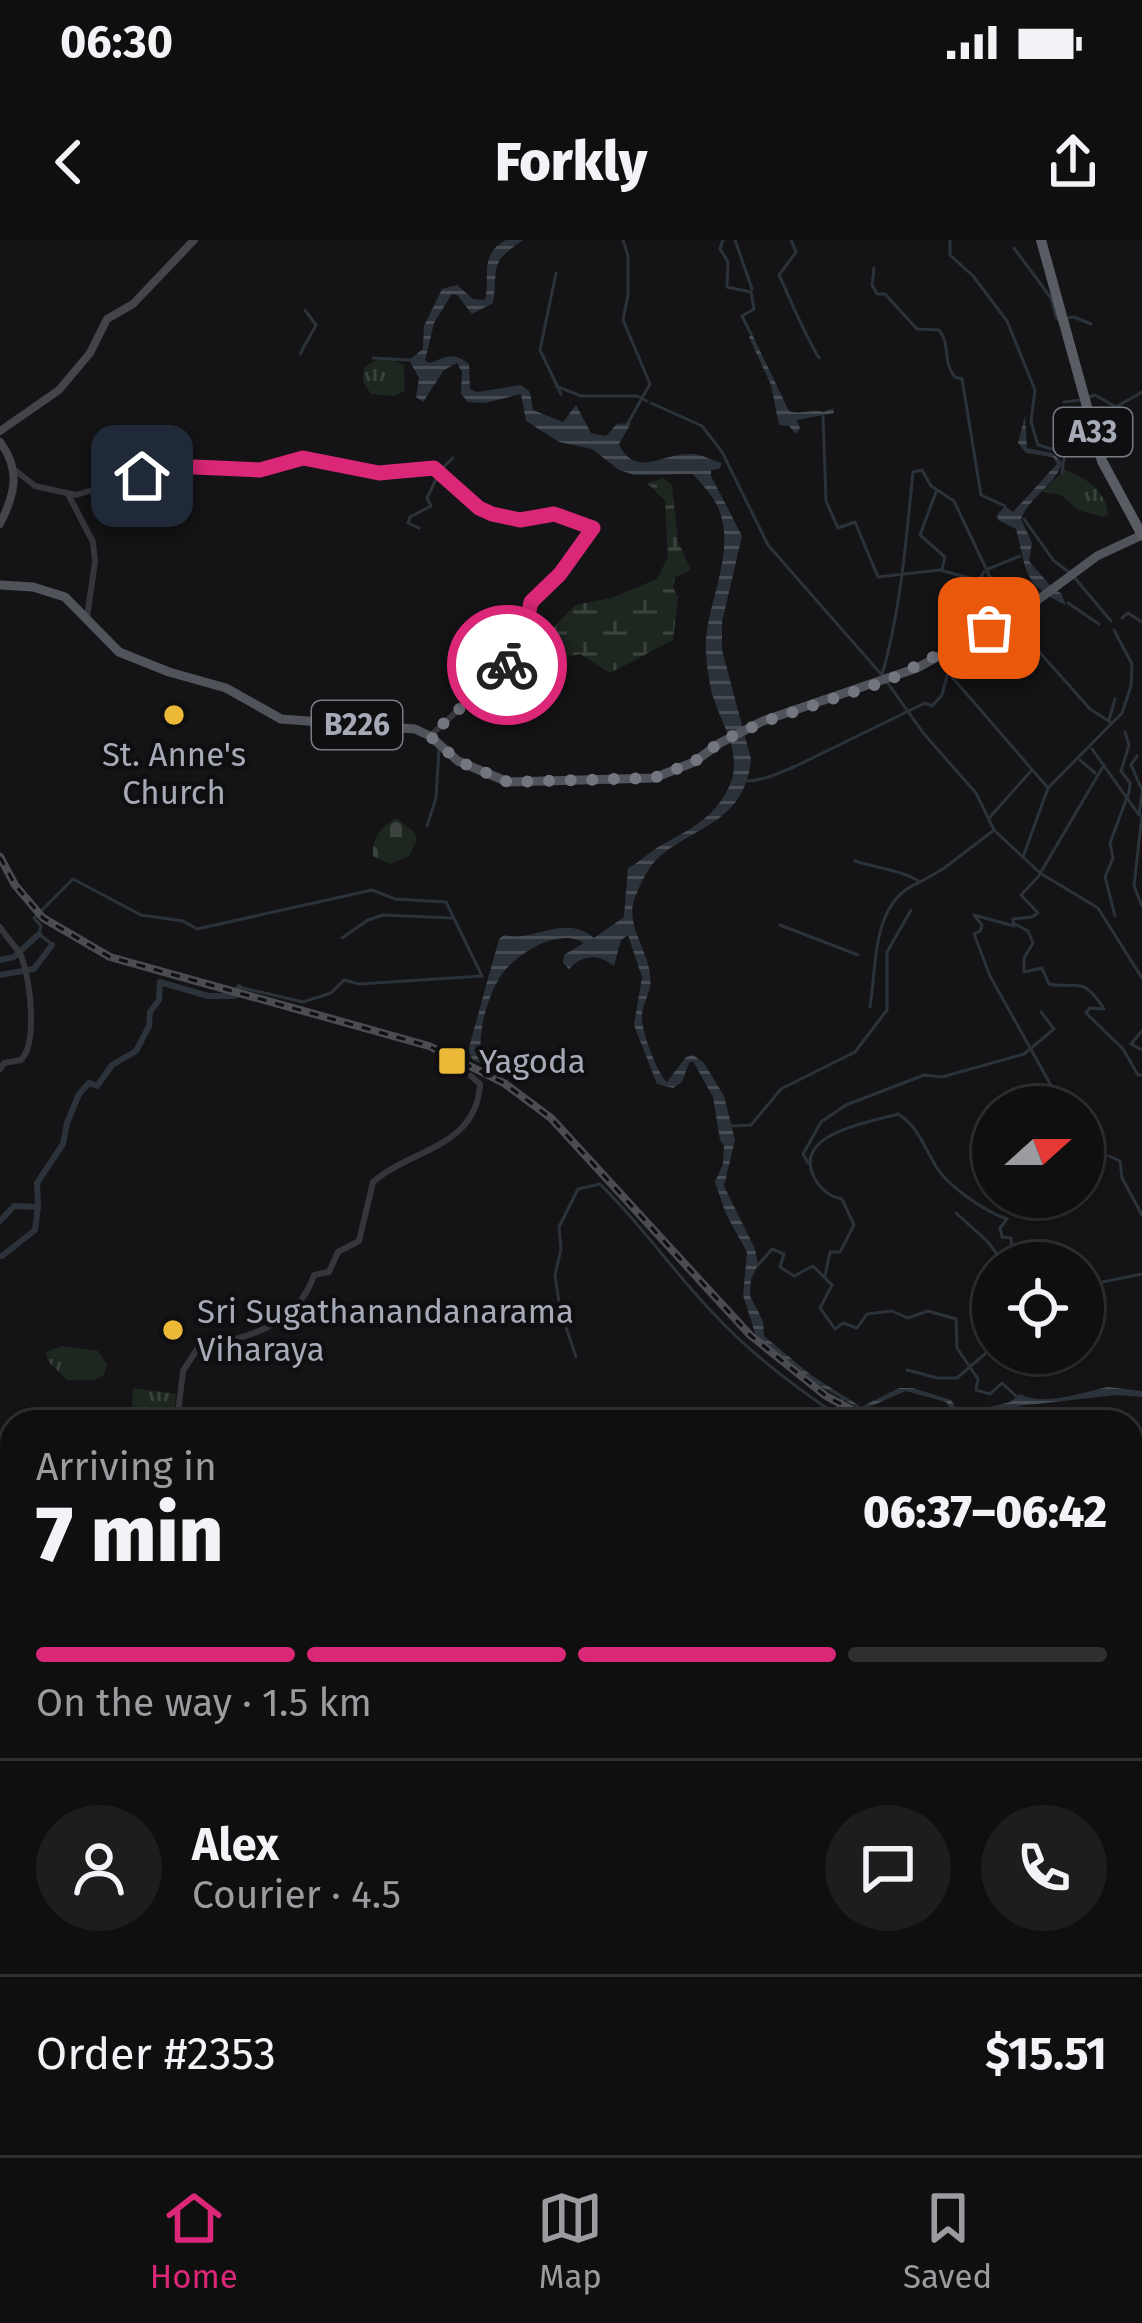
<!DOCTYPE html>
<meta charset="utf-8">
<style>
:root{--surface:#0f0f10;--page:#1d1d1e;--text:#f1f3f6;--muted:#9b9c9f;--line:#2f2f30;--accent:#db2777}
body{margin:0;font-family:"Fira Sans",sans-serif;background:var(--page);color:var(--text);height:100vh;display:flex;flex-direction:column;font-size:45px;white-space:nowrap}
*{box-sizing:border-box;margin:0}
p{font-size:39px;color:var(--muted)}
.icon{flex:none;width:66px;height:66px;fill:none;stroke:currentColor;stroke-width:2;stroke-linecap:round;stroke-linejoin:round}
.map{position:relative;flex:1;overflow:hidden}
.drawer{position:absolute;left:0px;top:1170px;width:1143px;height:747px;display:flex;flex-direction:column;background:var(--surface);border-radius:36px 36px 0 0;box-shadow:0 3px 9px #0004,0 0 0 3px var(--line)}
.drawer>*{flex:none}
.needle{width:78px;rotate:69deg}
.controls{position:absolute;left:972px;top:846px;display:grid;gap:24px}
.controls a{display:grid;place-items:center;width:132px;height:132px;border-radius:50%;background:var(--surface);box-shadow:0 3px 9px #0004,0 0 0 3px var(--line);font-size:60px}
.pin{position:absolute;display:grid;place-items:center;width:102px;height:102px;color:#fff;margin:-51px;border-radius:24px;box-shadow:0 6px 18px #0006}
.courier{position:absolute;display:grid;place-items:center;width:120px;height:120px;margin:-60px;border:9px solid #db2777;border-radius:50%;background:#fff;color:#222;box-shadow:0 3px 15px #0007}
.head em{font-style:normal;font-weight:800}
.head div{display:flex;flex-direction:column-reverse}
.head{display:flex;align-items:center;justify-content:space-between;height:204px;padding:0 36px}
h1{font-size:78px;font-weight:800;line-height:90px}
.bar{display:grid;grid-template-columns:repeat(4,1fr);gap:18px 12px;align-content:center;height:144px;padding:0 36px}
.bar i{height:15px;border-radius:9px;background:var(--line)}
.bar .selected{background:var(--accent)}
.bar p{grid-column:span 4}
.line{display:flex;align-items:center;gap:30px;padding:0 36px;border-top:3px solid var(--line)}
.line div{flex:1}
.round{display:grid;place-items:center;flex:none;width:126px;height:126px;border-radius:63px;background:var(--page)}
.status{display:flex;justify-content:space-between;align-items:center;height:84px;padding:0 60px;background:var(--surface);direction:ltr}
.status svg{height:33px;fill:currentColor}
header{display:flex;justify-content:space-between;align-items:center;height:156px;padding:0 36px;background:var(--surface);font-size:54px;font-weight:800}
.tab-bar{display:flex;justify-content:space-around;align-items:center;height:168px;border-top:3px solid var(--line);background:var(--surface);font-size:33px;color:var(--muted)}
.tab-bar a{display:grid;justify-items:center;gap:6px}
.tab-bar .selected{color:var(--accent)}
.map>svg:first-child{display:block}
.grass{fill:url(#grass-tufts)}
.wetland{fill:url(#wetland-marsh)}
.cemetery{fill:url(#cemetery-stones)}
.water{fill:url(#water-rules)}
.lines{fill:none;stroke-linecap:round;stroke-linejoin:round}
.stream{stroke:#2b3239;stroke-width:3}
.canal{stroke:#2b3239;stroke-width:6}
.tertiary{stroke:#35363b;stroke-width:6}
.secondary{stroke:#43454b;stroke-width:8}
.primary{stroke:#51535a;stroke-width:9}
.trunk{stroke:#595c63;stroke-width:10}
.rail-casing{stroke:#4a4c52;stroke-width:8}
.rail{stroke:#0f0f11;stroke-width:3;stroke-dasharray:9;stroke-linecap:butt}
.done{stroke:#73767e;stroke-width:12;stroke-dasharray:0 21.6}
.route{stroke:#db2777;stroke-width:15}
.poi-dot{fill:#ebb837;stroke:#0f0f11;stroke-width:4.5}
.labels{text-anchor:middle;stroke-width:9;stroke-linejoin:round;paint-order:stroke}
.shield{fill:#0f0f11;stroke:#797c84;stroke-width:3}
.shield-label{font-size:30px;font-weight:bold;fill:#a6aab6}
.poi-label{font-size:33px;fill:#a6aab6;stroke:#0f0f11;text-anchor:start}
</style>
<div class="status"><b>06:30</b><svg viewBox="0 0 49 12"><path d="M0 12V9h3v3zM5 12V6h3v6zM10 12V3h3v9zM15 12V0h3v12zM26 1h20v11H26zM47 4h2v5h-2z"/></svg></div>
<header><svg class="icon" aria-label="back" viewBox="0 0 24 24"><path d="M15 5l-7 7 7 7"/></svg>Forkly<svg class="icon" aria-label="share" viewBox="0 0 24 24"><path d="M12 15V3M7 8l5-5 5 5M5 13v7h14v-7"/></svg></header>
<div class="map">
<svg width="1142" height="1915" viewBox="0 0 1142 1915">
<defs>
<pattern id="grass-tufts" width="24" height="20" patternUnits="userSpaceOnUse" patternTransform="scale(3)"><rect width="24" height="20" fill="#1e2620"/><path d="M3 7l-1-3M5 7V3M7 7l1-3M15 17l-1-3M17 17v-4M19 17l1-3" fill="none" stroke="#3c433e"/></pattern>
<pattern id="wetland-marsh" width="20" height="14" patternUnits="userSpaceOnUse" patternTransform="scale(3)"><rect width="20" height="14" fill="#1e2620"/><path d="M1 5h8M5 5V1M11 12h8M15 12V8" fill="none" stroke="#3c433e"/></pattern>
<pattern id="cemetery-stones" width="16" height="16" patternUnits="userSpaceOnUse" patternTransform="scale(3)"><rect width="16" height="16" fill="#1e2620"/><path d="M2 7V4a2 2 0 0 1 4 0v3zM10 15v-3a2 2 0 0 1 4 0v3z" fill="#3c433e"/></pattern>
<pattern id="water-rules" width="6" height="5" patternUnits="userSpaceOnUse" patternTransform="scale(3)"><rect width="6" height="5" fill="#2b3239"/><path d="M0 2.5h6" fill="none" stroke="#474d53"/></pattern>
</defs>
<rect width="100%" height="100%" fill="#141416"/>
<g class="grass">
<polygon points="392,119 404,125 405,151 394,156 371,154 363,142 364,128 373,121"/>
<path d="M1064,230c20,6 43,21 44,45l-5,2 -25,-7 -17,-15 -19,-3z"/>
<polygon points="62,1106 98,1111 107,1124 104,1135 95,1140 67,1140 49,1122 45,1112"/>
<polygon points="133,1148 176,1154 174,1180 132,1169"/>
</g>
<polygon class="wetland" points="663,238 672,245 678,302 691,330 675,337 673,347 678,358 673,400 610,433 580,414 552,421 537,405 575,365 611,358 657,339 668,317 665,261 647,243"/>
<path class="cemetery" d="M396,578l18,14 3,7 -8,17 -19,8 -17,-8c-1,-20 8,-28 23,-38z"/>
<g class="water">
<path d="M506,0h17c-36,25 -24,25 -30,63l-21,11 -15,-19 -5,-1 -18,29 -9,38 5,2c16,-6 23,-12 39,1l1,25 7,3 44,-7 9,7 3,18 30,12 13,-17 15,28 15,3 11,-12 14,-1 -12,21c17,36 43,8 73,10 10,0 20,7 30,9l-3,6 -8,1v6l31,60 -20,86v28l29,109c-6,63 -54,66 -92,98 -11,10 -18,26 -24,40 -12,31 20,59 15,90 -2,9 -7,18 -8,27 -2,14 15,60 25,68l19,-25 7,-2 11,8 20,33 11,44 -11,46 31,63 3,16 -7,14 -1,17 13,25 1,15 47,39 50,32 38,-19h14l38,12 14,22h-5l-14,-20 -40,-11 -44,19 -54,-31 -52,-43 -13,-41 4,-43 -21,-38 -11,-32 8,-18 1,-18 -4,-6 -7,-43 -20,-36 -4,2 -7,19 -9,6 -16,-4 -23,-59 8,-48 -14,-42 -7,5 -7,26c-15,-11 -29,-13 -45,3l-6,-6 1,-8 20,-12c-24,-16 -66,9 -82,31 -15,21 -27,66 -19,90l-10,-4 -5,-9 31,-112 5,-4c31,8 60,-22 90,3l30,-21 4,-49c12,-6 19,-14 30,-21 30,-17 59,-29 73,-65 12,-34 -15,-65 -21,-97 -3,-18 -6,-37 -3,-55 6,-39 26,-79 13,-118 -5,-15 -17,-26 -27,-38l-58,1 -16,-5 -27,-21 -33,-7 -33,-21 -5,-27 -36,9 -17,-1 -7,-8 1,-22 -5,-9 -13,7 -21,32 -7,-5 3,-19 -10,-18 14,-11 1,-23 18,-37 15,-4 16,14 12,1c6,-23 -7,-45 21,-60z"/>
<path d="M752,94l37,77c11,4 23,-2 35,1l9,-4 1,5 -37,7 3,8 -4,6 -7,-8 -10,-1 -8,-40 -22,-48z"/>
<path d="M1025,176l2,32 25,5 10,9c-5,22 -32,34 -41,57l11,24 -3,18 25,29 7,3 5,12c-44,-20 -39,-35 -50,-76l-18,-9 -1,-5 8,-9 8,6 44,-48 -4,-7 -27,-4 -8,-10z"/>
<path d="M1108,1147l34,4v6l-26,-2 -98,11 24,16 -39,-15 -17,6 -2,9h-11l13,-14 24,-6 10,-8c25,13 62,-2 88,-7z"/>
</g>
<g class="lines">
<g class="stream">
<polyline points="623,0 628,16 628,55 623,80 650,144 628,183"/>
<polyline points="723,0 720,9 728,22 727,47 751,52 754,69 742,76 751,94"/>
<polyline points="735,0 752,49"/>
<path d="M791,0l5,12 -17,23c13,28 24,56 40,83"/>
<polyline points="950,0 950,15 973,36 1007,81 1035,150 1031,182 1038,205 1065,213 1062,232"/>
<polyline points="1014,8 1051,58 1057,79 1074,77 1091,84"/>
<path d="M874,28l-2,17 5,9h8l32,35 22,1c12,14 3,32 16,47l7,2 19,116 24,11"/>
<polyline points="556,33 540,110 561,154"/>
<polyline points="300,114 316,85 305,70"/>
<polyline points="373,118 409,120"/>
<polyline points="556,146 581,156 637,156 647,161"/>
<polyline points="1087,158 1095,155 1116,167 1142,152"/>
<polyline points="1064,162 1080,160"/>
<polyline points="651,163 702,186 722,212 768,305 881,434"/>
<polyline points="823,176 826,261 838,288 855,282 878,337 940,330 977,340"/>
<polyline points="936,252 920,295 945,317 942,329"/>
<polyline points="1024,279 1054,321 1070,333"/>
<polyline points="419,288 408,283 410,277 431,266 427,258 441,229 453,218"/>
<polyline points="988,329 1020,316"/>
<polyline points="1074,337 1111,381"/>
<polyline points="1068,363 1099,384"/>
<polyline points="1122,378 1128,373 1142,382"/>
<polyline points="981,389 973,350 984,332"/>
<path d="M882,435c19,-66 24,-134 31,-203l9,-2 9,16 23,15 53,112"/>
<polyline points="887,442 924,494 976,553 994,590"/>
<polyline points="1109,480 1115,459"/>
<polyline points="1092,509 1139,575 1142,554"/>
<polyline points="1137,516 1131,525 1142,550"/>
<polyline points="1080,520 1095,533"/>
<path d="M1104,525l-66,112 -17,18 17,18 -6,4 -19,2v4l15,8 5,12 -9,15v14l18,-4 7,16c29,6 33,-10 55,25l-14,-1 -4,5 37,36 15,26h4"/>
<path d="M744,541c21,0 34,-8 52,-15l129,-63 7,3 10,-11 6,-23"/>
<polyline points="1048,548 952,437 948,430 954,413 975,406 983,394 1019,389 1090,469 1112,483"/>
<polyline points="1142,575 1134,646 1142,666"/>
<polyline points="990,577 1031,531"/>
<polyline points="427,586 436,558 439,509"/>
<polyline points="1023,617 1048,548 1122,473 1131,446 1132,424 1114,390"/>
<path d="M855,621c21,7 47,9 65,21l23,-13 51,-39 46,43 58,35 44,70"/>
<polyline points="1115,676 1105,637 1113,618 1110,603 1129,552 1130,543 1121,531 1129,505 1125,492"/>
<polyline points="780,685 858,715"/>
<polyline points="1014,686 974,675 982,685 980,691 974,694 990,736 1063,867"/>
<polyline points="342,698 368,680 383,675 452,678"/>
<polyline points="49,702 39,694 41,686 34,678 73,639 141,675 183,681 197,689 372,650 395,659 446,662 482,736 359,744 344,740 331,753 303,762 239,747"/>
<path d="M870,767c7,-41 1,-105 48,-124"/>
<polyline points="1142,791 1131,804 1142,810"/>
<polyline points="730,886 751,885 781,849 855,812 887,770 887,712 911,670"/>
<polyline points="1083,899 1096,901 1106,915"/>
<polyline points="1109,916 1120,921 1122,938 1142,975"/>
<polyline points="808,923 803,914 821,882 846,865 924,835 942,837 1024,814 1054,789 1041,772"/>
<polyline points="956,973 987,1001 1004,1023"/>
<polyline points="758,1025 772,1009 784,1014 780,1027 794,1036 813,1026 832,1045 820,1068 835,1089 843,1083 857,1088 867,1074 892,1071 908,1078 928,1071 956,1079 957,1108 978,1139 976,1150 990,1154 1002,1143 1017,1157"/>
<path d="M825,1036l5,-24h10l14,-27 -12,-26c-12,-2 -23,-11 -28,-22 -22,-44 57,-55 84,-63 20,12 26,33 39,54 12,19 49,44 70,51l-7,9 2,9 9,1 1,16 34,9"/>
<polyline points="1083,1046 1142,1034"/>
<path d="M576,1117l-16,-48 -5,-34 6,-26 -2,-22 19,-38 22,-5c41,40 72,86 112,128 36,39 77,71 122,101l8,-14"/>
<polyline points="907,1130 938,1138 957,1138 993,1107"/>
<polyline points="1131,1427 1142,1434"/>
<polyline points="1131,1647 1142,1670"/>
<polyline points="1079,1905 1081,1915"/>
<polyline points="1127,1905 1142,1913"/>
<polyline points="1054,1915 1054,1905"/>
</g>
<g class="canal">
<polyline points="0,720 14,717 39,694"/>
<polyline points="0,735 34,729 52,705"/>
<polyline points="0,981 14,966 38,967 37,943 63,904 67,883 79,854 89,843 97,846 112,825 136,811 149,786 150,772 159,760 160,742 208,756 235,756 239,747"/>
<polyline points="2,1016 35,990 38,967"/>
<polyline points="1131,1824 1142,1832"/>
</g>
<g class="tertiary">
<polyline points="16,231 35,246 76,255 173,226 260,230 303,219 379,233 434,228 479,268 492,274 520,280 554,274 593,288 560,334 531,362 518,415 430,496"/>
<polyline points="68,254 93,302 95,322 87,377"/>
<path d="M0,687c6,11 18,20 22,31 8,24 16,84 -1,102l-17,3 -4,6"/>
<path d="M177,1182l6,-51 15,-23c47,-10 99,-21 116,-73l15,-3 9,-20 21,-11 14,-59c38,-33 104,-35 107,-98l-9,-8"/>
<polyline points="0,1626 12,1619"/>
<polyline points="1131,1844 1142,1841"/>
<polyline points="343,1915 346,1905"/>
<polyline points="948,1915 984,1905"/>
</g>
<g class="secondary">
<polyline points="0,191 59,150 90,113 107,79 133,64 194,0"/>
<path d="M0,202c21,28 15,52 0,82"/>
</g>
<g class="primary">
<polyline points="0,345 33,347 65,357 119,412 169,432 226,448 281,479 415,489 430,496 458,521 508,542 654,538 694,522 720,503 763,481 917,428 1027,368 1097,316 1142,295"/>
<polyline points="1131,1266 1142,1269"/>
<polyline points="815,1915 817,1905"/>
</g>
<polyline class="trunk" points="1041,0 1102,221 1142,295"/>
<defs>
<g id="rail">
<polyline points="0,617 15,645 43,678 110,717 429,806 504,843 551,878 750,1095 826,1156 875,1182"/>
<polyline points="1131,1251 1142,1255"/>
</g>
</defs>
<use href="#rail" class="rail-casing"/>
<use href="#rail" class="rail"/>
</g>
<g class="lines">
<polyline class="done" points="507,425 430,496 458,521 508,542 654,538 694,522 720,502 763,482 889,440 989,388"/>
<polyline class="route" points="142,236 173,226 260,230 303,218 379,233 434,228 479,268 492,274 520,280 554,274 593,288 560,334 531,362 520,412 507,425"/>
</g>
<g class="poi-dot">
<circle cx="174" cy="475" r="12"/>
<rect x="437" y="806" width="30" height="30" rx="6"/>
<circle cx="173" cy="1090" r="12"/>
</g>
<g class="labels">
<g class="shield">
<rect x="1054" y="168" width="78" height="48" rx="9"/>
<rect x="312" y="461" width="90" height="48" rx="9"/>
</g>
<g class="shield-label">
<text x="1093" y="202">A33</text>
<text x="357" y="495">B226</text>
</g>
<g class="poi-label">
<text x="174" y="526" text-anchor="middle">St. Anne's<tspan x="174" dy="38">Church</tspan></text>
<text x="479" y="833">Yagoda</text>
<text x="197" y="1083">Sri Sugathanandanarama<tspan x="197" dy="38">Viharaya</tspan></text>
</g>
</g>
</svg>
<div class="controls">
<a><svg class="needle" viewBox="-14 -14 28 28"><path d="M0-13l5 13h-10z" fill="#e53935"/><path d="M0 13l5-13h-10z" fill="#9b9c9f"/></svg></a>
<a><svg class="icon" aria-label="locate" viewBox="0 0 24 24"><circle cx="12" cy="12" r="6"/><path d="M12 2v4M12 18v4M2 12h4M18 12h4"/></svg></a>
</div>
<div class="pin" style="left:989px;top:388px;background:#ea580c"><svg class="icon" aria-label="bag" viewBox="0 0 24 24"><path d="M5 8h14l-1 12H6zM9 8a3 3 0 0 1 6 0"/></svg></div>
<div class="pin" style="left:142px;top:236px;background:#1f2937"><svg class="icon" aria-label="home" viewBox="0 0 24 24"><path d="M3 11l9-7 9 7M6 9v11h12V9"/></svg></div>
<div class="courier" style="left:507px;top:425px"><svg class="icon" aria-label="bike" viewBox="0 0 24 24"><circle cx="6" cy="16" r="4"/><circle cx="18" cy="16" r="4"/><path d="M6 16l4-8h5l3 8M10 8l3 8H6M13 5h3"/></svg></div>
<section class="drawer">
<div class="head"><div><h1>7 min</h1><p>Arriving in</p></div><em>06:37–06:42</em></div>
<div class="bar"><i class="selected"></i><i class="selected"></i><i class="selected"></i><i></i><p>On the way · 1.5 km</p></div>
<div class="line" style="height:216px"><a class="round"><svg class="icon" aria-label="person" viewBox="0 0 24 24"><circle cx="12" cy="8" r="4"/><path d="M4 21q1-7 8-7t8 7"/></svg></a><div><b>Alex</b><p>Courier · 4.5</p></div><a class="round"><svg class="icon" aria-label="chat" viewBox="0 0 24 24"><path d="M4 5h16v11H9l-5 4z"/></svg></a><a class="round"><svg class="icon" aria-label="phone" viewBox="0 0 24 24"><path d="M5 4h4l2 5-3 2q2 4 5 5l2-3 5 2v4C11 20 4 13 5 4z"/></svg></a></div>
<div class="line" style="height:156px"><div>Order #2353</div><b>$15.51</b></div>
</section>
</div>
<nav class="tab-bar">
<a class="selected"><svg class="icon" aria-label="home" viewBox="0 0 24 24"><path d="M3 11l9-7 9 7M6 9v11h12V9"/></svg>Home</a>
<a><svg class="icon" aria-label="map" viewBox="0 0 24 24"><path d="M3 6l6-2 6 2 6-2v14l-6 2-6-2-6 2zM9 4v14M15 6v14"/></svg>Map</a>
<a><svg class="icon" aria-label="saved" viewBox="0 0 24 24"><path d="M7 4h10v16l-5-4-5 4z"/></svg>Saved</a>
</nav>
